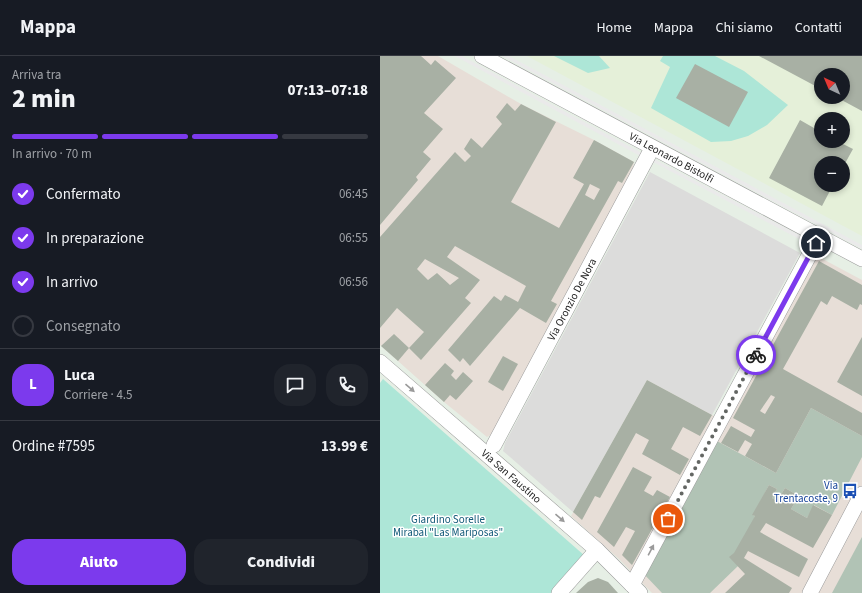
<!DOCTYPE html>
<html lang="it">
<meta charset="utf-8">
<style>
:root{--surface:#171b24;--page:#20242c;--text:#f1f3f6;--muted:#9ea1a6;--line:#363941;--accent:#7c3aed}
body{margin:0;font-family:"Source Sans 3",sans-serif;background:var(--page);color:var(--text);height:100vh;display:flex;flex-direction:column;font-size:15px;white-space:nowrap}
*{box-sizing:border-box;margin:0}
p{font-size:13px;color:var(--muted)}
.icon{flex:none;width:22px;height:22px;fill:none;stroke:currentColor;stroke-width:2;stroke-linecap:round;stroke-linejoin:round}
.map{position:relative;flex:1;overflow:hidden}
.side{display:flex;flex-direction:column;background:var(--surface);width:380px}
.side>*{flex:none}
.needle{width:26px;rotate:316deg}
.buttons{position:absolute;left:434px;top:12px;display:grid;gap:8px}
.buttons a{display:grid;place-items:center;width:36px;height:36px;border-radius:50%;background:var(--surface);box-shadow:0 2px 6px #0003;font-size:20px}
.pin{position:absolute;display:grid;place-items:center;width:34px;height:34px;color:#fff;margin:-17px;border:2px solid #fff;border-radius:50%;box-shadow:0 1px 4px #0007}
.courier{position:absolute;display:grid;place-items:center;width:40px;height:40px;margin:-20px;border:3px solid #7c3aed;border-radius:50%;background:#fff;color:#222;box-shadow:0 1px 5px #0007}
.head em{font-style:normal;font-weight:800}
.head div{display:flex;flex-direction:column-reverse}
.head{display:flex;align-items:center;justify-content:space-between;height:68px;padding:0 12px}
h1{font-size:26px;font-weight:800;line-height:30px}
.bar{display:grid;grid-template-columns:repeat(4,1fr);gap:6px 4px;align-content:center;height:48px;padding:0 12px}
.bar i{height:5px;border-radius:3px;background:var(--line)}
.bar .active{background:var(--accent)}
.bar p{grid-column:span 4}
.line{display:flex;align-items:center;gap:10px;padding:0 12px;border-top:1px solid var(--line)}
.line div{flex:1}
.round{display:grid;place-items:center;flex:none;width:42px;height:42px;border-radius:16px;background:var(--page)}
ol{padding:0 12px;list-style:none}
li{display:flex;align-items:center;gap:12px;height:44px}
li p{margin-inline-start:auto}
li .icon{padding:4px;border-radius:50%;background:var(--accent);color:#fff;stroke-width:4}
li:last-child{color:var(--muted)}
li i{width:22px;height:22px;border:2px solid var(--line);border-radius:50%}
.primary-button{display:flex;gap:8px;margin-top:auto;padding:8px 12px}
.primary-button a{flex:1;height:46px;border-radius:16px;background:var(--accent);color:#fff;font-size:16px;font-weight:800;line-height:46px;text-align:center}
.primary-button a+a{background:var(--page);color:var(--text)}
header{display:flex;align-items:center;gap:24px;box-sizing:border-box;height:56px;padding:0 20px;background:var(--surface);border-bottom:1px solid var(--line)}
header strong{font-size:19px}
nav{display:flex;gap:22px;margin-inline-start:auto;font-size:14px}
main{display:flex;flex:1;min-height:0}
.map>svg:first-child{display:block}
.residential{fill:#dcdcdb}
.industrial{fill:#e7ded7}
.military{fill:#e5f0d9;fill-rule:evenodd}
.construction{fill:#b1c3b5}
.grass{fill:#ade6d7}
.parking{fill:#eaeaea}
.building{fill:#a8b0a4;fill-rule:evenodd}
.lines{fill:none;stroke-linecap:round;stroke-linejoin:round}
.minor-casing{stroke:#9b9b9b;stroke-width:16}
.minor{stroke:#fff;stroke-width:15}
.oneway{fill:#9a9a9a}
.done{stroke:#646764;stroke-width:4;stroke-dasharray:0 7.2}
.route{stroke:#7c3aed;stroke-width:5}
.labels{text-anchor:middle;stroke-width:3;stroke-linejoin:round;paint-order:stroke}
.street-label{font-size:11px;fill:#1e1e1e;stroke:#fff}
.transit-label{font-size:11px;fill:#164399;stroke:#fff;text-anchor:end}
.park-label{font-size:11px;fill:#115978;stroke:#fff}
</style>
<header>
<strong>Mappa</strong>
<nav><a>Home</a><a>Mappa</a><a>Chi siamo</a><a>Contatti</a></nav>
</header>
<main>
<section class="side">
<div class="head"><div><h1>2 min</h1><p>Arriva tra</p></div><em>07:13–07:18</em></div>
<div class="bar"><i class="active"></i><i class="active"></i><i class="active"></i><i></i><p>In arrivo · 70 m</p></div>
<ol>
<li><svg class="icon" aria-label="check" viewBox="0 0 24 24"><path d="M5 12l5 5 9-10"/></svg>Confermato<p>06:45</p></li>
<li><svg class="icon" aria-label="check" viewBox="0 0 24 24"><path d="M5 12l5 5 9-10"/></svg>In preparazione<p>06:55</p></li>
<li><svg class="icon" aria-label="check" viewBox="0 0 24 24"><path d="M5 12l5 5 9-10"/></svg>In arrivo<p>06:56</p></li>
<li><i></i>Consegnato</li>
</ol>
<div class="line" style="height:72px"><b class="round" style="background:var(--accent);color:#fff">L</b><div><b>Luca</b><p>Corriere · 4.5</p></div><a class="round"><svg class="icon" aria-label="chat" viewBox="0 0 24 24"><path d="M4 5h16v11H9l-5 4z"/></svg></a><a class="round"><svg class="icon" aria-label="phone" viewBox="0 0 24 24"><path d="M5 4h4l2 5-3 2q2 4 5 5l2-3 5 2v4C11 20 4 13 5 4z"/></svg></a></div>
<div class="line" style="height:52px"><div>Ordine #7595</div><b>13.99 €</b></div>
<div class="primary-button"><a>Aiuto</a><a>Condividi</a></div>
</section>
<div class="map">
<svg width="482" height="537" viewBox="0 0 482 537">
<rect width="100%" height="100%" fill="#e6efe5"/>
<polygon class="residential" points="270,116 420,197 332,359 267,324 193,456 123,395 125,387"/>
<g class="industrial">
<polygon points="0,0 58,0 141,48 214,84 254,106 253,112 112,378 107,381 64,346 0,289"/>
<polygon points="437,200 482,224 482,537 272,537 239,503 191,460 267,324 347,367"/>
</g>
<path class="military" d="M147,0h335v180zM441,19h22v22h-22zM441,63h22v22h-22zM441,107h22v22h-22z"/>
<g class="construction">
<polygon points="431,352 482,380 482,401 452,459 434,449 427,462 411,453 419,440 405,432 397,445 392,442 397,433 389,429 373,459 375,460 358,510 330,537 282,537 263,517 335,384 396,417"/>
<polygon points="482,481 482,537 452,537"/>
</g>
<g class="grass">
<polygon points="174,0 219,0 230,12 208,17"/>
<polygon points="283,0 335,0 364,15 408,49 387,69 368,80 351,85 331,86 271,52 290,11 280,5"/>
<polygon points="3,323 205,500 172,537 0,537 0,327"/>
</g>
<g class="parking">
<polygon points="75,0 82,0 262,97 260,100"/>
<polygon points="122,0 129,0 482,189 482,193"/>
<polygon points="274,103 425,182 423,185 273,106"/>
</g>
<g class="building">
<polygon points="0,0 41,0 51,9 55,4 76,22 44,57 63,73 43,96 51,103 36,121 38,124 0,169"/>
<polygon points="379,0 482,0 482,55 456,41 463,41 463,19 441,19 441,33"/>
<polygon points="315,8 368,36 349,71 296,42"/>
<path d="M127,47l8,8 6,-7 35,18 -45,80 48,26 25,-44 -11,-6 21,-38 40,22 -12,21 -4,-2 -67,120 6,3 -11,19 -26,-15 -50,58 -7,-8 -3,4 -12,-12 46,-54 7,5 4,-6 13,7 8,-16 -71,-40 -8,11 33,23 -15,18 6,5 -50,57 -12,-12 15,-16 -27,-24 -17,20v-91l75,-85 10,10 6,-6 -7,-7 7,-11 11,10 20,-24 -6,-7zM210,128l10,5 -6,11 -9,-5zM45,203l34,19 -9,7 -13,-12 -9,7 -11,-11z"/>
<polygon points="420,64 441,76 441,85 457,85 473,93 463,111 463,107 441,107 441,129 453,129 442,150 389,122"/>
<path d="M439,205l43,24v20l-2,-1 -3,6 -25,-14 -5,9 -6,-4 -38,68 79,44v23l-51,-28 -35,65 -31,-17 7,-12 -7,-4 -7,12 -17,-9 10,-17 20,11 4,-7 -22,-12zM391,339l4,2 -10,17 -5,-3z"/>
<polygon points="14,278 29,292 18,305 1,290"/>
<polygon points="482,281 482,340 457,326"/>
<polygon points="123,300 138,308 123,335 108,326"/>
<polygon points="65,307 74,315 71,319 76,324 83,316 93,325 76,344 70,339 64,346 45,329"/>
<polygon points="267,324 332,359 320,380 303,371 291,393 309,403 300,419 262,398 269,384 256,377 220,442 215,440 202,464 193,456"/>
<polygon points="253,411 272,421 264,435 273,440 277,434 290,441 252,509 242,499 255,475 246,471 234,491 217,476"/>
<polygon points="389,429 397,433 392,442 397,445 405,432 419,440 411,453 427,462 433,449 452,459 433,492 386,467 380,476 428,503 419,521 368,495 364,502 412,532 409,537 345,537 365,518 349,501 354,497 375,460 372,459"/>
<polygon points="218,522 228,526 238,537 196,537 208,526"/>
</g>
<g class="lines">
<defs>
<g id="minor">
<path id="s1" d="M102,0l380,203"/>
<path id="s2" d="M0,306l217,188 43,43"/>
<path id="s3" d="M114,389l155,-291"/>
<polyline points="252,529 439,181"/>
<polyline points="179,537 217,494"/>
<polyline points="430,537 482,438"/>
</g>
</defs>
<use href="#minor" class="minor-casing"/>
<use href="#minor" class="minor"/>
</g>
<defs><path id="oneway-solid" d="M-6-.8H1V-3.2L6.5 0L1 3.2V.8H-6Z"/></defs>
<g class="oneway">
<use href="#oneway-solid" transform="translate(30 332) rotate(41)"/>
<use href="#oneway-solid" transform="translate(180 462) rotate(41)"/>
<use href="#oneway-solid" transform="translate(271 494) rotate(-62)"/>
</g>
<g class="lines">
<polyline class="done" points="288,463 376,299"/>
<polyline class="route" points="376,299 436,187"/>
</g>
<defs>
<symbol id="bus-bare" viewBox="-9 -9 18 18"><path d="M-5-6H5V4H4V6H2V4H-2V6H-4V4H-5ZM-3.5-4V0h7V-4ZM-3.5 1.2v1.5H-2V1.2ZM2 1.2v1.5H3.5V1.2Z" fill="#1a4fb4" stroke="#fff" stroke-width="2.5" paint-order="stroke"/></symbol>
</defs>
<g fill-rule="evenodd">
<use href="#bus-bare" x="459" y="424" width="22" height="22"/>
</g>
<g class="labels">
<g class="street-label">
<text dy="4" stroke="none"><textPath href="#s1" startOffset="215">Via Leonardo Bistolfi</textPath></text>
<text dy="4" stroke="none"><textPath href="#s3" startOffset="165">Via Oronzio De Nora</textPath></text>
<text dy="4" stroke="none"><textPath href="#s2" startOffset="174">Via San Faustino</textPath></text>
</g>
<g class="transit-label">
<text x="458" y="433">Via<tspan x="458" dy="13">Trentacoste, 9</tspan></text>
</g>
<g class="park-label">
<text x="68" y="467">Giardino Sorelle<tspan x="68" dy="13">Mirabal "Las Mariposas"</tspan></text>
</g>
</g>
</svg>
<div class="buttons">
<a><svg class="needle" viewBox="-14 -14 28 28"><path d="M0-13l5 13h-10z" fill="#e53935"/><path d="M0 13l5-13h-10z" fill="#9ea1a6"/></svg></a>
<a>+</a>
<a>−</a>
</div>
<div class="pin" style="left:288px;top:463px;background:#ea580c"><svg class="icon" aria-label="bag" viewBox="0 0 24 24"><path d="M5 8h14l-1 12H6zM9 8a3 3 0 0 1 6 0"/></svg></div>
<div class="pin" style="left:436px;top:187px;background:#1f2937"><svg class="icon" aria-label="home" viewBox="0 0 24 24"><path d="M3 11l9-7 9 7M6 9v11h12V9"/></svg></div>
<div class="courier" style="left:376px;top:299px"><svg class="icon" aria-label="bike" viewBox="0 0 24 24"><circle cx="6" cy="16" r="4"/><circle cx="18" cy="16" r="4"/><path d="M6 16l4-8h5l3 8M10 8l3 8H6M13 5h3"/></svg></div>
</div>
</main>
